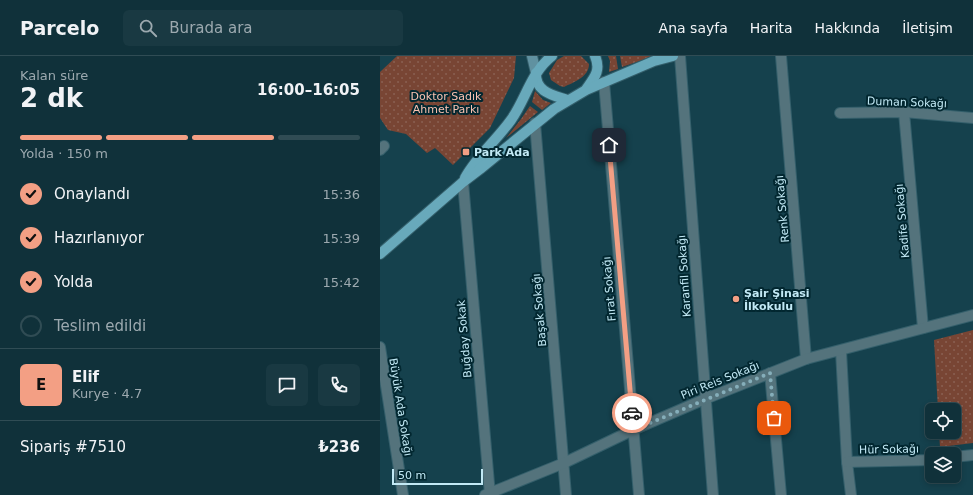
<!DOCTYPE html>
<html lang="tr">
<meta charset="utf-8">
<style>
:root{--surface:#10313a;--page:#193942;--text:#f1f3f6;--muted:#9ca9af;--line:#304c54;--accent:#f39f84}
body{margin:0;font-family:"DejaVu Sans",sans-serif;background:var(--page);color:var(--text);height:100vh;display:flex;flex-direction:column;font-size:15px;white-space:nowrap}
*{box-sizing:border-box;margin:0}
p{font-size:13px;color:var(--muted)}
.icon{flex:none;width:22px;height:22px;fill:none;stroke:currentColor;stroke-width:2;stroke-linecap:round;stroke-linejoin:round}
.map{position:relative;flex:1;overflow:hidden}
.sheet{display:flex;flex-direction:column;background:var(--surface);width:380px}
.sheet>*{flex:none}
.tools{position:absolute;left:545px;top:347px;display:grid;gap:8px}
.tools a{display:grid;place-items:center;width:36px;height:36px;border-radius:6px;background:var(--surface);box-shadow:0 2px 6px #0003,0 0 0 1px var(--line);font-size:20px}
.scale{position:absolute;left:12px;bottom:10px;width:91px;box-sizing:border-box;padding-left:4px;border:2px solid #c2e9f5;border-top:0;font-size:11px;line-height:14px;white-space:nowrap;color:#c2e9f5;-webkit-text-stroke:3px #022730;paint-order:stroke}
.pin{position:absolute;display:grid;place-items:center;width:34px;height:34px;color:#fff;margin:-17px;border-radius:8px;box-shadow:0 2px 6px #0006}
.courier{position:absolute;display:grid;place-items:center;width:40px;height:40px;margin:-20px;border:3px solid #f39f84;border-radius:50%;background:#fff;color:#222;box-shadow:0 1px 5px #0007}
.headline em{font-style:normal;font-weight:600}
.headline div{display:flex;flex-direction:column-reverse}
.headline{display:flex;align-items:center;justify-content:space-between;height:68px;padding:0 20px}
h1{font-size:26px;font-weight:600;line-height:30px}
.bar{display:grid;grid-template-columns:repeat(4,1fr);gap:6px 4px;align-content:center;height:48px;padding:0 20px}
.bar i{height:5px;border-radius:3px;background:var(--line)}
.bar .active{background:var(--accent)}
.bar p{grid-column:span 4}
.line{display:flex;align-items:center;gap:10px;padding:0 20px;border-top:1px solid var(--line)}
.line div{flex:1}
.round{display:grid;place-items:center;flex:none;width:42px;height:42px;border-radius:6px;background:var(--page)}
ol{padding:0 20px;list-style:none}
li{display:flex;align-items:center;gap:12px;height:44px}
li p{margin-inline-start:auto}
li .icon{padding:4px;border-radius:50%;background:var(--accent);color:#111;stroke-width:4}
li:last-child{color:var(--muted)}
li i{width:22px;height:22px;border:2px solid var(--line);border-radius:50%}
header{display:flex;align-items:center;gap:24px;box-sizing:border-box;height:56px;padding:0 20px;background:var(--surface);border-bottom:1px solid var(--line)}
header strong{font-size:19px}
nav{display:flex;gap:22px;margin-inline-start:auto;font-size:14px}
.search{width:280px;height:36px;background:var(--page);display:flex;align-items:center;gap:10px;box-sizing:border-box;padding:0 14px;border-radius:6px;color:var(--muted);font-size:15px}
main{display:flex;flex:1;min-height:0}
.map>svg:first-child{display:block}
.green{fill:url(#green-dots)}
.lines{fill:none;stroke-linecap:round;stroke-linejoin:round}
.minor-casing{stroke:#345f6b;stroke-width:12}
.secondary-casing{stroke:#345f6b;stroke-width:12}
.primary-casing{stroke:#345f6b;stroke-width:12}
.minor{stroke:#54737c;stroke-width:10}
.secondary{stroke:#6091a0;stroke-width:10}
.primary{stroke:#68a9bb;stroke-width:10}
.done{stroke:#85aeba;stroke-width:4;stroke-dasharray:0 7.2}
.route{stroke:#f39f84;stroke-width:5}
.poi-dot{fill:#f39f84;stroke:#022730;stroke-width:1.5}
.labels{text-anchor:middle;stroke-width:4;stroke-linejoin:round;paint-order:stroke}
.park-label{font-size:11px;fill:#fac2b1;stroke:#022730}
.street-label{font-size:11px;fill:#c2e9f5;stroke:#022730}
.poi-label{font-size:11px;font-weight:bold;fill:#c2e9f5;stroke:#022730;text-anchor:start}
</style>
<header>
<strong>Parcelo</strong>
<div class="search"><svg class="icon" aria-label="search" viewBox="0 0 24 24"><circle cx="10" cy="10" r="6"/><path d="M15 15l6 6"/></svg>Burada ara</div>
<nav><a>Ana sayfa</a><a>Harita</a><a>Hakkında</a><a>İletişim</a></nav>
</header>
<main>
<section class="sheet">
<div class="headline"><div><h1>2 dk</h1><p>Kalan süre</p></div><em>16:00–16:05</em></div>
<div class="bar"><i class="active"></i><i class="active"></i><i class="active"></i><i></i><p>Yolda · 150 m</p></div>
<ol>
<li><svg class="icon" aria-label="check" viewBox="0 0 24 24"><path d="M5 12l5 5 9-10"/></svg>Onaylandı<p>15:36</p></li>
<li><svg class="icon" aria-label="check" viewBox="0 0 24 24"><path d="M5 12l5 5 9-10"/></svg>Hazırlanıyor<p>15:39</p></li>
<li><svg class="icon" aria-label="check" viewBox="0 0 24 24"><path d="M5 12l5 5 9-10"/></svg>Yolda<p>15:42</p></li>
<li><i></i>Teslim edildi</li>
</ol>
<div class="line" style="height:72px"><b class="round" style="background:var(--accent);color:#111">E</b><div><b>Elif</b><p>Kurye · 4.7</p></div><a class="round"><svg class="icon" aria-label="chat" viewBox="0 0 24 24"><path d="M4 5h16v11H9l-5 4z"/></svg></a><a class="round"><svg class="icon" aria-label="phone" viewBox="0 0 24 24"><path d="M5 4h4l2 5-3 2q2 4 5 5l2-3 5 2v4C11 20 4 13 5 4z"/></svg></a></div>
<div class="line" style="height:52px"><div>Sipariş #7510</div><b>₺236</b></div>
</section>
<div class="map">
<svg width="593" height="439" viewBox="0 0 593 439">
<defs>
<pattern id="green-dots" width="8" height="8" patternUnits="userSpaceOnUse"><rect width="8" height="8" fill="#784534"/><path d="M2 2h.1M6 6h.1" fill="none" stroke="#8a6052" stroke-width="1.8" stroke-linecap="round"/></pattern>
</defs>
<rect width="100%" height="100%" fill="#15414d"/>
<g class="green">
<polygon points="17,0 136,0 134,22 110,72 73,109 55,92 47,97 26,78 8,74 0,62 0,16"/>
<path d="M184,0h17l8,8c0,13 -15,18 -25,23l-4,-1 -9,-6 -2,-7 8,-13z"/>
<polygon points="228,0 236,0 238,13 229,16 230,5"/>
<polygon points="240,0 274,0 242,11"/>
<polygon points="155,35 163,44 171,47 162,54 152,46"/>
<polygon points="150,50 158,56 126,82 141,63"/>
<polygon points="593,274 593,387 560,391 559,376 574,376 574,354 558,354 554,284"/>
</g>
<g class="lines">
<defs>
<g id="minor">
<polyline points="300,0 333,439"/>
<polyline points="401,0 426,303"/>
<polyline points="224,26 259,439"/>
<polyline points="524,56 543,272"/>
<polyline points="460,57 524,56 593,62"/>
<polyline points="155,67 186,439"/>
<polyline points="0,94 4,90"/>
<polyline points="83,126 110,439"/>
<polyline points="0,291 23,439"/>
<polyline points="461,295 467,406 471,439"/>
<polyline points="390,317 401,439"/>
<polyline points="574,401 593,399"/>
<polyline points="467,406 552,404"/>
<polyline points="105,439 184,407 253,374 325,343 426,303 593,259"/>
</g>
<polyline id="secondary" points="152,0 156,17"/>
<g id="primary">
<path d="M156,17c-1,19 17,22 31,27"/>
<path d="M207,32c8,-11 14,-18 8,-32"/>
<path d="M85,122c12,-22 31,-37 46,-58 15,-21 20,-48 41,-64"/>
<polyline points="0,198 83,126 100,113 174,53 206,34 274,5 293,0"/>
</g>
</defs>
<use href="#minor" class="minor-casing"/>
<use href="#secondary" class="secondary-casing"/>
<use href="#primary" class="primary-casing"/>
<use href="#minor" class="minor"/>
<use href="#secondary" class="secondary"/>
<use href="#primary" class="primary"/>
</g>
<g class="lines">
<polyline class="done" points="252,357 253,374 390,317 394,362"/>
<polyline class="route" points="229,89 252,357"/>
</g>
<g class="poi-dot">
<rect x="82" y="92" width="8" height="8" rx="2"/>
<circle cx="356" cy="243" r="4"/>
</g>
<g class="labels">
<g class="park-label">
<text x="66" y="44">Doktor Sadık<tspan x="66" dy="13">Ahmet Parkı</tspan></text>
</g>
<g class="street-label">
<text transform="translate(527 46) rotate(2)" y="4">Duman Sokağı</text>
<text transform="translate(402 153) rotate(-95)" y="4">Renk Sokağı</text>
<text transform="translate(522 165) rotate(-95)" y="4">Kadife Sokağı</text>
<text transform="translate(304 220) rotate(-94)" y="4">Karanfil Sokağı</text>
<text transform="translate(229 233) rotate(-95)" y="4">Fırat Sokağı</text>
<text transform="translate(159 254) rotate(-95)" y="4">Başak Sokağı</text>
<text transform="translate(84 283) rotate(-95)" y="4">Buğday Sokak</text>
<text transform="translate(340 324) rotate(-22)" y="4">Piri Reis Sokağı</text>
<text transform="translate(21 351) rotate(81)" y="4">Büyük Ada Sokağı</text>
<text transform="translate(509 393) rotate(-1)" y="4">Hür Sokağı</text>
</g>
<g class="poi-label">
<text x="94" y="100">Park Ada</text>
<text x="364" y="241">Şair Şinasi<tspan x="364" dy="13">İlkokulu</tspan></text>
</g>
</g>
</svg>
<div class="tools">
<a><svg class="icon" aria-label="locate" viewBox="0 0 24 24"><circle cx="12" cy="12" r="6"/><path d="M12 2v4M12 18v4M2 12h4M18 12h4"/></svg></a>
<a><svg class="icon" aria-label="layers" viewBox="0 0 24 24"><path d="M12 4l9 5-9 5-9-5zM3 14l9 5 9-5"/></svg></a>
</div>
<div class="scale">50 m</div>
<div class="pin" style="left:394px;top:362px;background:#ea580c"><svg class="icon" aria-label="bag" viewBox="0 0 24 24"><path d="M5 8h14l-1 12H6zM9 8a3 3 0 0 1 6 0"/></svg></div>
<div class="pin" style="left:229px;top:89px;background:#1f2937"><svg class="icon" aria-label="home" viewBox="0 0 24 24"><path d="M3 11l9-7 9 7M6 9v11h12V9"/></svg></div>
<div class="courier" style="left:252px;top:357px"><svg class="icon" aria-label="car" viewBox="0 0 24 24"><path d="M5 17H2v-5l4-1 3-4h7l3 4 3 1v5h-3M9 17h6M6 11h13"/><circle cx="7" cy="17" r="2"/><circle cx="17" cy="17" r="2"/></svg></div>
</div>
</main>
